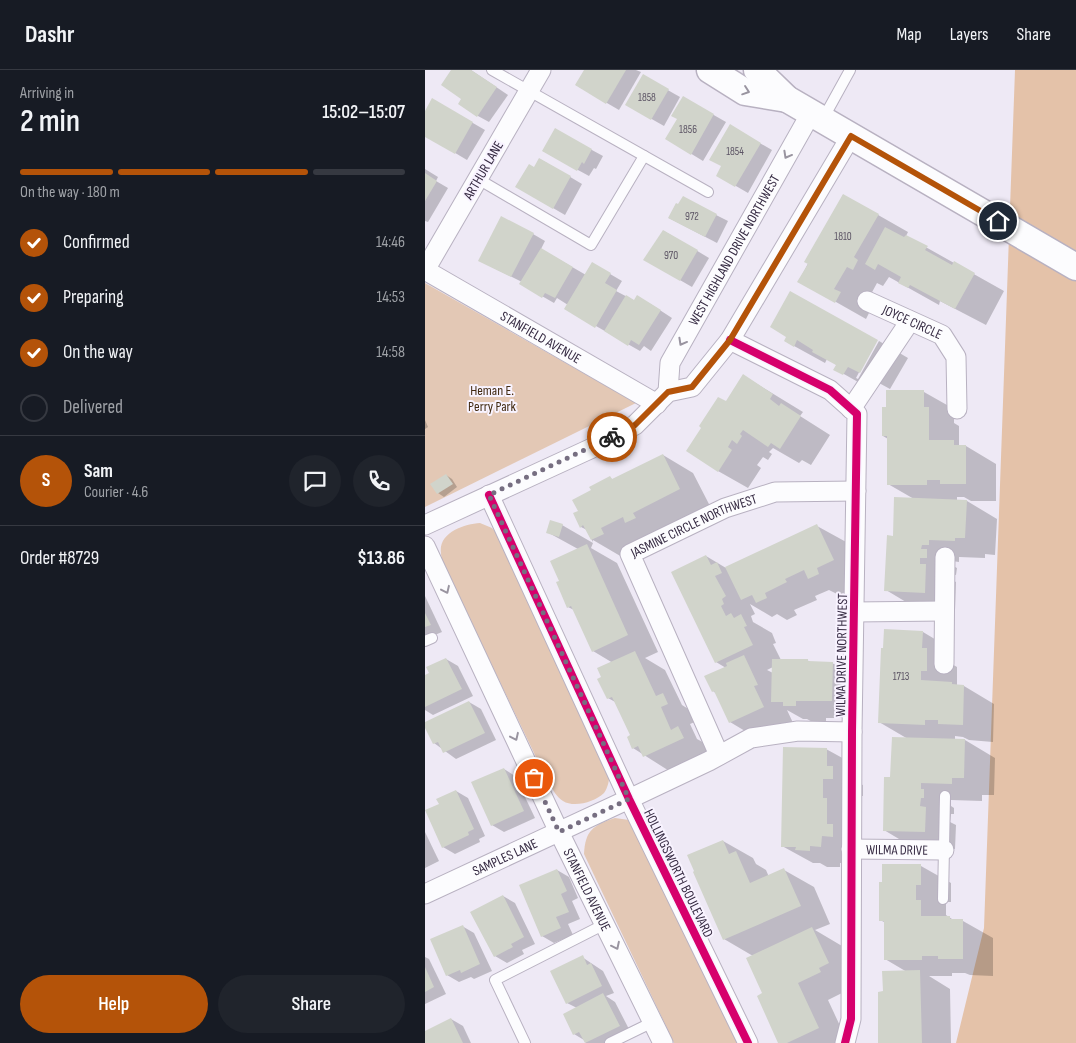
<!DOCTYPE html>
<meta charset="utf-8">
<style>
:root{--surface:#171b24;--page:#20242c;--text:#f1f3f6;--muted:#9ea1a6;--line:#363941;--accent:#b45309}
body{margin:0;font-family:"Sofia Sans Condensed",sans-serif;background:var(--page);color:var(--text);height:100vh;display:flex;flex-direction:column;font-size:19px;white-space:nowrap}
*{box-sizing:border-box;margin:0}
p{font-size:16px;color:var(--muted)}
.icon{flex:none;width:28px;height:28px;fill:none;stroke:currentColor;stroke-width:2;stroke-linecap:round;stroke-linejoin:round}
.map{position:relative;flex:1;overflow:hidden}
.sheet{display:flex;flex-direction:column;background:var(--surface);width:425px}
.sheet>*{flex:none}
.pin{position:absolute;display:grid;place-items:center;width:42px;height:42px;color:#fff;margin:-21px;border:2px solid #fff;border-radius:50%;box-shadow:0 1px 5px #0007}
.courier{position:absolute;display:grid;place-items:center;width:50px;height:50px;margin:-25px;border:4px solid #b45309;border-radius:50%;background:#fff;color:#222;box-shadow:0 1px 6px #0007}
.overview em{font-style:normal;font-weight:600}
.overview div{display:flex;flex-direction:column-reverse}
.overview{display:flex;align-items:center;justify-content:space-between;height:85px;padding:0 20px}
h1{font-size:32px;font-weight:600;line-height:38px}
.bar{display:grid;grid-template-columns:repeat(4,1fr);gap:8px 5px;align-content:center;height:60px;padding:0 20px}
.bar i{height:6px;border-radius:4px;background:var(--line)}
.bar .selected{background:var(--accent)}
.bar p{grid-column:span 4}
.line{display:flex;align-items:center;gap:12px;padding:0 20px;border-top:1px solid var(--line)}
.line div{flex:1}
.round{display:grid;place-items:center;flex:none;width:52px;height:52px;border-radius:26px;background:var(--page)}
ol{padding:0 20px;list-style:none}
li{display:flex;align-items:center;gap:15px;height:55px}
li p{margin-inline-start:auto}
li .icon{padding:5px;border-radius:50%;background:var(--accent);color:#fff;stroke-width:4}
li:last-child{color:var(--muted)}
li i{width:28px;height:28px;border:2px solid var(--line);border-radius:50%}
.cta{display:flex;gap:10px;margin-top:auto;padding:10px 20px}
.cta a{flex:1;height:58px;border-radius:30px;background:var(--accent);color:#fff;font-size:20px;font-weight:600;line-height:58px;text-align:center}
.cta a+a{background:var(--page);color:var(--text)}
header{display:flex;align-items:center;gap:30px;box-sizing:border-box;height:70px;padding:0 25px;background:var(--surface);border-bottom:1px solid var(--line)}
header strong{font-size:24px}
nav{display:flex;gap:28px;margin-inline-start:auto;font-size:18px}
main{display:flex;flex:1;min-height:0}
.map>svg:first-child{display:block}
.green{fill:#e3c8b5}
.forest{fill:#e4c2a9}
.shadow{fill:#0003;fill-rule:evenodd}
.building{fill:#d1d4cb}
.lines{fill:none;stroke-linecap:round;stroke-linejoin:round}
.lane-casing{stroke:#b8b1c1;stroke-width:12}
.street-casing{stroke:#b8b1c1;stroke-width:21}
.secondary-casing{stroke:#b8b1c1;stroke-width:29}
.lane{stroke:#fcfcfe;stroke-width:10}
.street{stroke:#fcfcfe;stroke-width:19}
.secondary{stroke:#fcfcfe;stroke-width:26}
.cycleway-casing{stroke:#f8f3ff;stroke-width:11}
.cycleway{stroke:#d6006c;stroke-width:8}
.oneway{stroke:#9994a0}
.done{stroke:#766e81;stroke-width:5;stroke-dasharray:0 9}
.route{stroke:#b45309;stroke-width:6}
.labels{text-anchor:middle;stroke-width:4;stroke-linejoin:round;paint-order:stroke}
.number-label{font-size:11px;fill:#5d5565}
.street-label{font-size:14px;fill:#362b43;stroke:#f8f3ff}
.park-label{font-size:14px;fill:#412a11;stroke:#f8f3ff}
</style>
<header>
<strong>Dashr</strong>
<nav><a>Map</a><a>Layers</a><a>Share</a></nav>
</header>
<main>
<section class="sheet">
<div class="overview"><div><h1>2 min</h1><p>Arriving in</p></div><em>15:02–15:07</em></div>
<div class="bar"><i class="selected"></i><i class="selected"></i><i class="selected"></i><i></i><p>On the way · 180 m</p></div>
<ol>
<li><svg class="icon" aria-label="check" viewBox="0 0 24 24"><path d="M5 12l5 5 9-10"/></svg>Confirmed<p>14:46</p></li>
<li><svg class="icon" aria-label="check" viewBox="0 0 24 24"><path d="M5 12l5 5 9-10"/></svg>Preparing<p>14:53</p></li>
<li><svg class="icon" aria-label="check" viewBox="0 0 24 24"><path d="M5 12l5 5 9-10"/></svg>On the way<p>14:58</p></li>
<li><i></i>Delivered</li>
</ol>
<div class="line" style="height:90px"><b class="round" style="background:var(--accent);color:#fff">S</b><div><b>Sam</b><p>Courier · 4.6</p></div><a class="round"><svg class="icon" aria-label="chat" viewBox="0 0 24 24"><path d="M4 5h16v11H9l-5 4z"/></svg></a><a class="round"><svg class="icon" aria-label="phone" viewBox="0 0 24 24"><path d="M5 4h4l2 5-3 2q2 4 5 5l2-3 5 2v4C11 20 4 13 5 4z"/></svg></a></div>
<div class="line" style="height:65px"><div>Order #8729</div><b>$13.86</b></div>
<div class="cta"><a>Help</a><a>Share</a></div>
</section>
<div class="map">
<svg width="651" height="973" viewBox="0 0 651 973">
<rect width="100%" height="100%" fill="#eee9f5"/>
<g class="green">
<polygon points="0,213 211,333 0,437"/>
<path d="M55,453l12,5 6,7 112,239c-1,6 -2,14 -6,19 -9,9 -30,15 -41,8 -7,-4 -10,-12 -15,-19l-103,-214c-1,-4 -4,-10 -4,-15 -3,-20 23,-29 39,-30z"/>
<path d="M190,748l14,2 7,4 106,219h-68l-90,-189c1,-23 9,-29 31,-36z"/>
</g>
<polygon class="forest" points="590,0 651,0 651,973 531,973 559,858"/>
<g class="shadow">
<polygon points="27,0 46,0 83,25 64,52 53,46"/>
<polygon points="160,0 211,0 216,2 194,40 151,15"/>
<polygon points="218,6 255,27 239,56 202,35"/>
<polygon points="259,28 301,52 278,91 242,69 253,49"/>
<polygon points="8,30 60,60 42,90 0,65 0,43"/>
<polygon points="305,56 347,80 323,123 292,105 298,96"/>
<polygon points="130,60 178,86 171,99 169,98 164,106 118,81"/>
<polygon points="115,89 157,114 140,145 92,117 109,98"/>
<polygon points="0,99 13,107 11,111 23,118 3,152 0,151"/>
<polygon points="418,125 483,162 481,166 579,221 561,255 515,231 514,235 464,207 458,216 452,213 439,237 445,241 441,249 374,211"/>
<polygon points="291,145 303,151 292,173 244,148"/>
<polygon points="239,161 284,188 267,217 220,190"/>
<polygon points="108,164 120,171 116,179 161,205 168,194 197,211 191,221 210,231 224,233 247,248 226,281 219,276 215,281 141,239 143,235 132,228 129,233 96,214 97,212 67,197"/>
<polygon points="363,266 451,270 431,308 433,309 454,271 483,288 465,319 454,313 449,321 410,299 412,295 402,289 400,293 360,271"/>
<polygon points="319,306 378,342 375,346 405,365 386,395 377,390 374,393 348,378 344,382 347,384 343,390 338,387 332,395 336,398 323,418 293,401 301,333"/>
<polygon points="463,322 499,322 529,339 529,353 534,356 534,375 541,376 571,394 571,431 546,431 539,427 532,427 532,431 542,431 572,449 570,485 560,484 560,488 534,487 534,492 527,491 526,495 532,498 531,505 525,504 525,509 531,512 530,540 491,538 461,520 469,467 489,429 463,414 463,369 458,366 463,338"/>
<polygon points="0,350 3,357 0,359"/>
<polygon points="238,385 268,403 285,436 197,487 168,470 168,472 162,460 156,457 155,441 167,421 185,408 189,410"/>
<polygon points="21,405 27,409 32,417 19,427 13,423"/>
<polygon points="137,455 168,473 166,478 192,493 233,582 220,588 240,600 257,635 268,642 272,651 265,654 272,669 283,675 288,686 249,704 208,678 207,666 192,633 183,628 178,608 188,593 168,581 149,540 143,537 136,512 153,479 122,462"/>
<path d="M392,456l31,17v48l-9,4 -10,-5 -14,6 2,4 -23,10 3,5 -10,5 -10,-6 -5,3 -22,-13 5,10 -4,2 2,6 19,11 4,10 -3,1 8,16h26l5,3h20l31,17 -1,38h-36v5h-12l-7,-4h-4l-16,-9 7,15 -34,15 -30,-18 -13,-28 -4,-3 13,-23 -10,-6 -10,-106 20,12zM348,597v6l-6,-3z"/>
<polygon points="0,526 17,562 0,569"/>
<polygon points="498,562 528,580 527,594 532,597 532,616 539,616 569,634 568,672 544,670 538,667 530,666 530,670 540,670 570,688 569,725 557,725 557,731 526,730 526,736 529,738 529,744 526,744 525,752 531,755 530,779 489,778 459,760 467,708 483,669 454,652"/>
<polygon points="21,589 33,596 48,626 8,645 0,640 0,607"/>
<polygon points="44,632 56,639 71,670 31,689 9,673 0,653"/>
<polygon points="401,679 432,696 431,712 438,715 438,726 428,726 426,793 415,793 415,797 402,797 395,793 388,793 357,776"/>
<polygon points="79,699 90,706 110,748 79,762 67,755"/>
<polygon points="31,721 43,728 60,766 54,769 55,772 30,784 18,777 15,734"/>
<polygon points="0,762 14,791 0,798"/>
<polygon points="298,771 328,788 331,794 341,800 344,807 359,800 389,817 405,854 390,860 417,876 425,919 403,930 423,973 355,973 328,886 299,869"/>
<polygon points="496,796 526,813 526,832 521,832 521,845 530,851 538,851 568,868 568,906 545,905 540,903 527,903 527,906 504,906 525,919 526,973 455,973 459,922 482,902 460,889 461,853 455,850"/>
<polygon points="132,800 144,807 153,828 147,831 155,849 143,854 148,865 129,873 117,866"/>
<polygon points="78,826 90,833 110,874 97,880 99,884 82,893 70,886"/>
<polygon points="37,856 49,863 67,901 49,909 46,907 34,912 22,905"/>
<polygon points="0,887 4,889 21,924 0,934"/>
<polygon points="157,887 178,901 189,923 181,926 190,932 206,963 186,973 161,973 159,970 149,964 152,938 142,933"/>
<polygon points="26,949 38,956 46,973 2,973 0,962"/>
</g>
<g class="building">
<polygon points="26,0 46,0 72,17 52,47 33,34 36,29 16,15"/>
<polygon points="159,0 201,0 181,34 150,15"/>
<polygon points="218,4 244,19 226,50 200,35"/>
<polygon points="258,26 289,44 266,85 240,69 252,49 246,46"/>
<polygon points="7,28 48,52 30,84 0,67 0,41"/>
<polygon points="305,54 336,73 310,117 291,106 296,96 284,90"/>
<polygon points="130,58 167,79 159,94 157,92 152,101 117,81"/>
<polygon points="114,88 146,106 128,139 90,117 104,94 109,97"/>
<polygon points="0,103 12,111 0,131"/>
<polygon points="418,124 454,144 429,187 433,190 428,200 422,197 409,219 416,222 410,233 372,212 383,194 379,192"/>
<polygon points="258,126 292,144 280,167 243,148 251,133 253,134"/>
<polygon points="76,146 109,163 86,207 53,191"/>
<polygon points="460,157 479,167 481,165 503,176 500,180 527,195 529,191 550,203 530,239 485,215 483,218 473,213 476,207 453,194 450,200 440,194"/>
<polygon points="238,160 273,180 255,211 218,190"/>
<polygon points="116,178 148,197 130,228 120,223 117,228 94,214"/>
<polygon points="167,192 186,203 180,213 192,220 170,258 139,239"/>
<polygon points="365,221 453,270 435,303 423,297 418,305 408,300 411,295 387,282 388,280 372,270 369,277 359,271 361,267 345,257"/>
<polygon points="201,225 209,230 212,225 236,240 214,275 206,270 203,276 179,261"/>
<polygon points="318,304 348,324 345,329 354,336 356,333 376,346 355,379 346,373 343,377 318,360 315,364 317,366 312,374 307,370 303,377 307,380 293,402 261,381 276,358 274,356 293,327 301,331"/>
<polygon points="461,320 499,320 499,337 504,337 504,370 529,370 529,375 541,375 541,414 515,414 515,410 502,410 502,415 462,415 462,366 457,366 457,337 461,337"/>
<polygon points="238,384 255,419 208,443 211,448 200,453 198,447 176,458 179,464 166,470 158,455 155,458 148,443 153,441 147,430 166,420 164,417 185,406 187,409"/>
<polygon points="21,404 28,414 12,424 5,414"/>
<polygon points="469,427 542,430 540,468 530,468 530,471 504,470 504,475 497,475 496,479 502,479 502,488 495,488 495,494 501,494 500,523 459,521 462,465 468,466"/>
<polygon points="125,450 138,454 134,467 121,463"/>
<polygon points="392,454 409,490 392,498 394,504 383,509 379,500 360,509 362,512 340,523 342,528 331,533 327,525 316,530 300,497"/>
<polygon points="162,474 203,565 167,582 146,536 142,538 131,512 134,511 125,491"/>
<polygon points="281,485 286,495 292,492 297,503 290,506 301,526 297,529 299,534 296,536 301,546 306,543 309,548 316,544 322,556 319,557 328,575 290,593 246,502"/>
<polygon points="0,543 6,555 0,557"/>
<polygon points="459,559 498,561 497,578 502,578 502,601 496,601 496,610 527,612 527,614 539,615 538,655 513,654 513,650 500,650 500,655 453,653 456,578 458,578"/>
<polygon points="210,581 231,626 238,623 243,634 236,637 246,660 253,656 259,668 218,687 213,676 207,679 202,667 205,665 187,627 182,629 172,609 176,607 172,598"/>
<polygon points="319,585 333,615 329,616 339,637 304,653 289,621 287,622 279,606 302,596 301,593"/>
<polygon points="21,588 37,619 0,637 0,605 4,603 1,597"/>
<polygon points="347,589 383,589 383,591 408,592 407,631 371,631 371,636 358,636 358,632 346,632"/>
<polygon points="44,631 60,663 18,683 13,672 8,674 0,658 0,652"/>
<polygon points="467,667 540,669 539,708 527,708 527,714 496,713 496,719 499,719 499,728 496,728 495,736 501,737 500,762 458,761 459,707 465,707"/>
<polygon points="358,677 402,678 402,696 408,696 408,709 398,709 398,728 402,728 402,754 408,754 408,767 397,766 396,777 385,776 385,781 370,780 371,777 356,777"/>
<polygon points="79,698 99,741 66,756 46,712"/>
<polygon points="31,720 49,759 43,762 44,765 17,778 0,740 14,734 11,729"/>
<polygon points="298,770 304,784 311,781 325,813 359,798 376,836 298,870 268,802 269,801 262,785"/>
<polygon points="457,794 496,794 496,815 491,815 491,830 496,830 496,846 525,846 525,849 538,849 538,889 513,889 513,886 497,886 497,890 459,890 459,851 454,851 454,812 457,812"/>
<polygon points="132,799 142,821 136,824 144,842 131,847 136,858 116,867 94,815"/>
<polygon points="78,825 99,867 86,874 88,877 69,887 45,842"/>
<polygon points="38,855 55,894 36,903 35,900 21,906 5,869"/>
<polygon points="387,857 404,893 394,898 396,902 373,913 394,958 362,973 353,973 332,926 337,923 321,888"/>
<polygon points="158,885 162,895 166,893 177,916 141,934 125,901"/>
<polygon points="0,897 9,917 0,922"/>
<polygon points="495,900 497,973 453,973 453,922 458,921 457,901"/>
<polygon points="178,923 195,956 160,973 154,962 148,965 138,944"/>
<polygon points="26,948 38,973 0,973 0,961"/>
</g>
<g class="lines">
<defs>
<g id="lane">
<polyline points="67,0 283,122"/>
<polyline points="398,49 425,0"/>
<polyline points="53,109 166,175 219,86"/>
<polyline points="0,571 7,568"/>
<polyline points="518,829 520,726"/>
<polyline points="100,973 70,910 180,854"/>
<polyline points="185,973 228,952"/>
</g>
<g id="street">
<path id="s1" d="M116,0l-116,200 232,134"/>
<path id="s2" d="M442,231l75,34 14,22 1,52"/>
<polyline points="305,270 405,320 432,344 427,662 426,949 420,973"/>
<path id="s3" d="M243,322l2,-29 141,-250"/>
<polyline points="426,339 485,251"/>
<polyline points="64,425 204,729 323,973"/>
<polyline points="0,455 165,379 210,355 243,322 267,317 305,270 426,66"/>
<path id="s4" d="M0,476l134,286 104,211"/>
<polyline points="429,542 519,541"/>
<polyline points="519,594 520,487"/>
<path id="s5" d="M294,685l-89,-201 95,-46 50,-16 81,-1"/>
<path id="s6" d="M426,779l93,1"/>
<path id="s7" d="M0,824l204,-95 80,-38 42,-23 47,-7 54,1"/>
</g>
<g id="secondary">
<polyline points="285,0 320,22 362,29"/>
<polyline points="332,0 362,29 651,197"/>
</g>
</defs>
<use href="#lane" class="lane-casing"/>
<use href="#street" class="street-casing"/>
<use href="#secondary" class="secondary-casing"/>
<use href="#lane" class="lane"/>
<use href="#street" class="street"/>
<use href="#secondary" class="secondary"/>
<defs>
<g id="cycleway">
<polyline points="305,270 405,320 432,344 427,662 426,949 420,973"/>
<polyline points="64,425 204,729 323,973"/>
</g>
</defs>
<use href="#cycleway" class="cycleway-casing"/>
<use href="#cycleway" class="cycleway"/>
</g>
<defs><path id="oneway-chevron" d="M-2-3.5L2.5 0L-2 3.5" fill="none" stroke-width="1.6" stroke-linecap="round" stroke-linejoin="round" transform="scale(1.25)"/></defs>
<g class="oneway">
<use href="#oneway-chevron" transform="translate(321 21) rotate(19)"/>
<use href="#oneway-chevron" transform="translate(362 85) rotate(119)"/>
<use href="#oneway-chevron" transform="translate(257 272) rotate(119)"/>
<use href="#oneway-chevron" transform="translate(21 520) rotate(65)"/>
<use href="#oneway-chevron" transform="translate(90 667) rotate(65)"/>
<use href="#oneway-chevron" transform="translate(191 876) rotate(64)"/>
</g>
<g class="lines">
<polyline class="done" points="109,708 134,762 204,729 64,425 187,367"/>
<polyline class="route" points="187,367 210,355 243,322 267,317 305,270 426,66 573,151"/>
</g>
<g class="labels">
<g class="number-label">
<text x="222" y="31">1858</text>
<text x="263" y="63">1856</text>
<text x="310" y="85">1854</text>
<text x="267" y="150">972</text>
<text x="418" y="170">1810</text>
<text x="246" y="189">970</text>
<text x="476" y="610">1713</text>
</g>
<g class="street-label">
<text transform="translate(58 100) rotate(-60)" y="5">ARTHUR LANE</text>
<text dy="5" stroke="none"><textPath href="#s3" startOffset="159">WEST HIGHLAND DRIVE NORTHWEST</textPath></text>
<text dy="5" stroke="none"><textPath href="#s2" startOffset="50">JOYCE CIRCLE</textPath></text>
<text dy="5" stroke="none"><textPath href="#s1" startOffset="365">STANFIELD AVENUE</textPath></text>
<text dy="5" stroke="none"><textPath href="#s5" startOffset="290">JASMINE CIRCLE NORTHWEST</textPath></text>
<text transform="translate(416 585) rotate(-89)" y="5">WILMA DRIVE NORTHWEST</text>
<text dy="5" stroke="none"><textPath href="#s6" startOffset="46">WILMA DRIVE</textPath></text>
<text dy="5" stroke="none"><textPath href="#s7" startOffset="88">SAMPLES LANE</textPath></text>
<text transform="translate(254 803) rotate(64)" y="5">HOLLINGSWORTH BOULEVARD</text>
<text dy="5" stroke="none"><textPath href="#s4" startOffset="380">STANFIELD AVENUE</textPath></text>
</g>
<g class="park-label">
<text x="67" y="325">Heman E.<tspan x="67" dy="16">Perry Park</tspan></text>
</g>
</g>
</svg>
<div class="pin" style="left:109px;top:708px;background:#ea580c"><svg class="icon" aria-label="bag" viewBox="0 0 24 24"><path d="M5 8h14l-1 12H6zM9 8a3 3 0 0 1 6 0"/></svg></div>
<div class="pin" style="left:573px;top:151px;background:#1f2937"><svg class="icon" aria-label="home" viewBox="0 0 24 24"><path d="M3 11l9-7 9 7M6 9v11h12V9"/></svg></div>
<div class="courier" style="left:187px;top:367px"><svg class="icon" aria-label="bike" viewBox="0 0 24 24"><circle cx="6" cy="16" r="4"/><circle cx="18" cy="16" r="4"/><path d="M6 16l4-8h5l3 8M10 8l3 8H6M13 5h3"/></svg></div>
</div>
</main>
